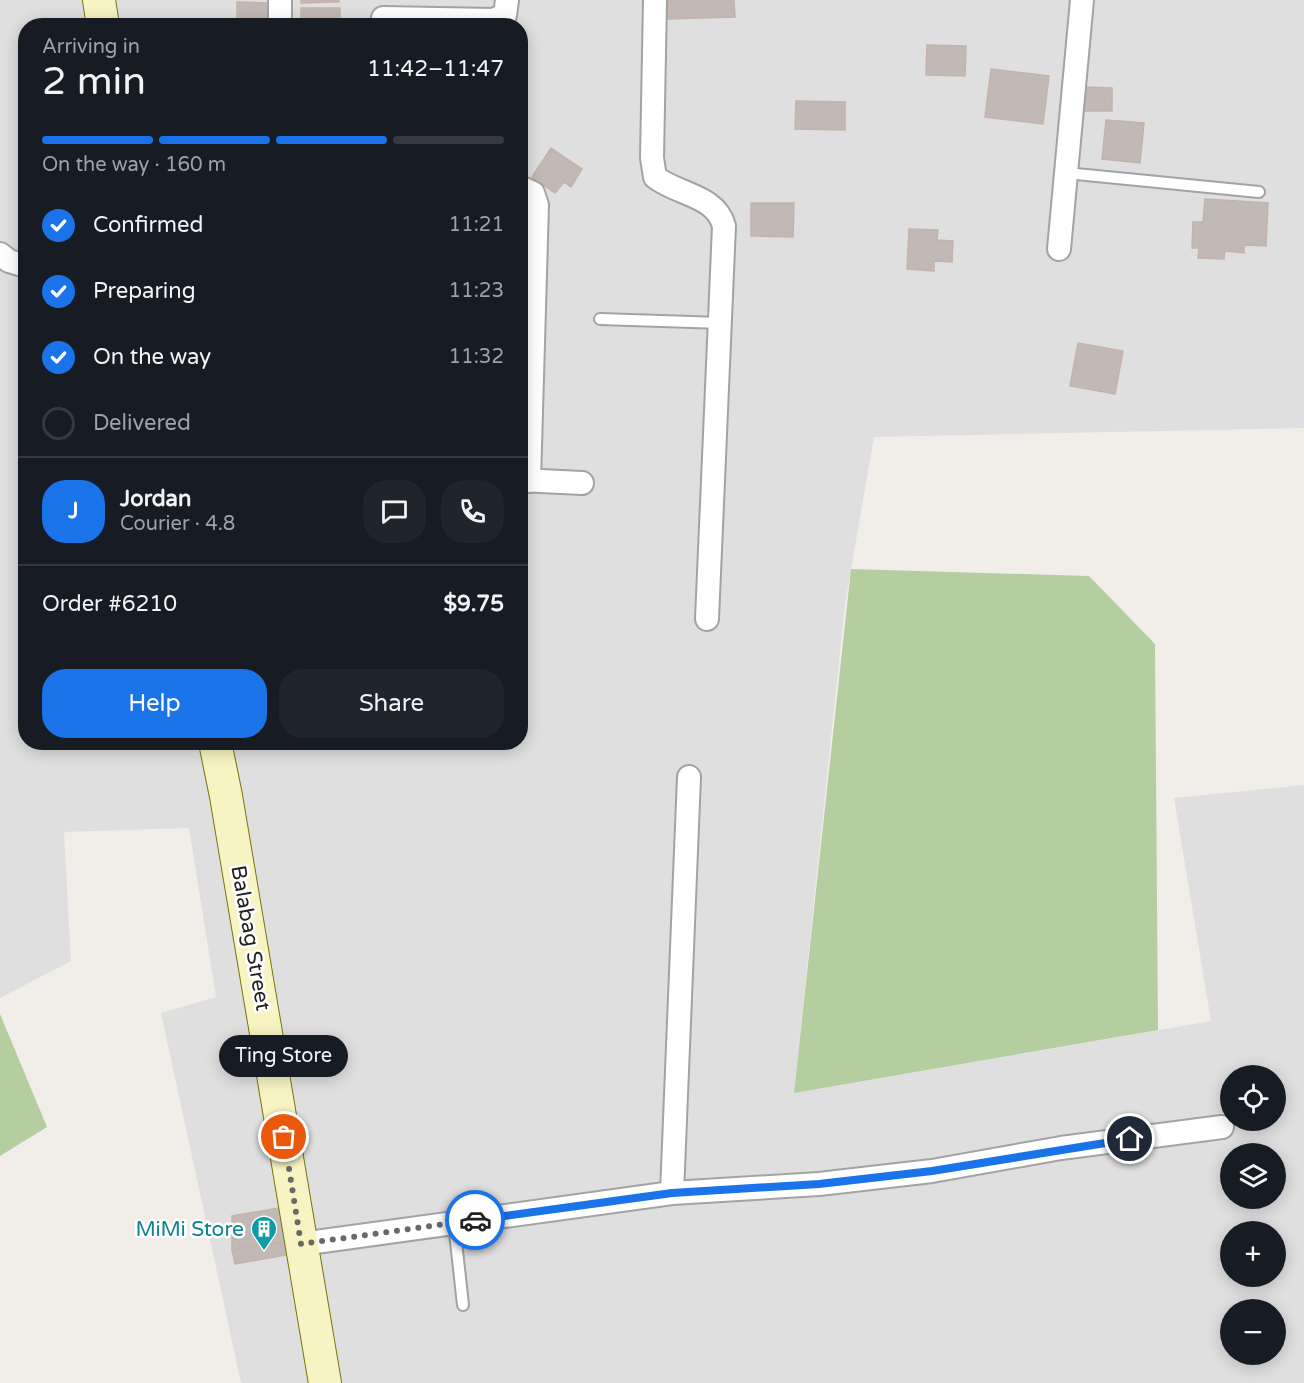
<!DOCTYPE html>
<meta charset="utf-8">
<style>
:root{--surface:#171b24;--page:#20242c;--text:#f1f3f6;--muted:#9ea1a6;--line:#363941;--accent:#1a73e8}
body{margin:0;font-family:"Varela Round",sans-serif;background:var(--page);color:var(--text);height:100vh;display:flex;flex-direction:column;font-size:22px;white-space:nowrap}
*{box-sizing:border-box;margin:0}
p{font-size:20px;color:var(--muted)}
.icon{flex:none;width:33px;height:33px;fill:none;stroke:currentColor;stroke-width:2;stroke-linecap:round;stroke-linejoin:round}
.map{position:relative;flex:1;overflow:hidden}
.panel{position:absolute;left:18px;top:18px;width:510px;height:732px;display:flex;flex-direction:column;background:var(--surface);border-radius:24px;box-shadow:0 3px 15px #0003}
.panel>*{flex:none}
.controls{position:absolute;left:1220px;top:1065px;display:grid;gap:12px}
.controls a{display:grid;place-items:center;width:66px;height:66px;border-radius:50%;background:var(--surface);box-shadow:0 3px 15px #0003;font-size:30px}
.pin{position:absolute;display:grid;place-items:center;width:51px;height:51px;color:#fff;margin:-26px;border:3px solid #fff;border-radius:50%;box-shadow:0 2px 6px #0007}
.courier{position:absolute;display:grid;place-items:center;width:60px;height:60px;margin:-30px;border:4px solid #1a73e8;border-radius:50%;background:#fff;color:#222;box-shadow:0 2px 8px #0007}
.bubble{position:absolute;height:42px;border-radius:21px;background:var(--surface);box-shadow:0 3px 15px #0003;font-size:20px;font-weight:600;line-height:42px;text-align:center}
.summary em{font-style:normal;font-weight:600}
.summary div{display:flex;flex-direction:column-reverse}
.summary{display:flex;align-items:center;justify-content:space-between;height:102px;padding:0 24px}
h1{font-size:39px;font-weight:600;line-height:45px}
.bar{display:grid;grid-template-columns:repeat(4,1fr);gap:9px 6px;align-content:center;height:72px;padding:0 24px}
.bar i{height:8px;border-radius:4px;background:var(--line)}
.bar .selected{background:var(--accent)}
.bar p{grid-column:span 4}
.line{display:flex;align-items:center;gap:15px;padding:0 24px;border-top:2px solid var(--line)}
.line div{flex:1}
.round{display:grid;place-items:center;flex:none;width:63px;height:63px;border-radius:24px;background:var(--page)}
ol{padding:0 24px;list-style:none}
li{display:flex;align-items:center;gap:18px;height:66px}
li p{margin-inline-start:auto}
li .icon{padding:6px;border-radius:50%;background:var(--accent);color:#fff;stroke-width:4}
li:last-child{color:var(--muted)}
li i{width:33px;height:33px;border:3px solid var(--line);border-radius:50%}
.cta{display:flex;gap:12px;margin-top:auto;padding:12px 24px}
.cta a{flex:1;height:69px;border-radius:24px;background:var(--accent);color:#fff;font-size:24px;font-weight:600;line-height:69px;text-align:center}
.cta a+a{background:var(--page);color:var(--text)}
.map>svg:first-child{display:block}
.residential{fill:#e0dfdf;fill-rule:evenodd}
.forest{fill:#b4cea0}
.building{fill:#c2b9b6;stroke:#c3b3ac;stroke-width:1.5}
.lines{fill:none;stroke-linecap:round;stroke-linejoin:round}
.lane-casing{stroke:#a3a3a3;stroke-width:14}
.street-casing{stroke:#a3a3a3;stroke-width:26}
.secondary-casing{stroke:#77740b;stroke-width:34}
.lane{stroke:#fff;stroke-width:10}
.street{stroke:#fff;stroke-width:22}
.secondary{stroke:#f7f3c2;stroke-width:32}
.done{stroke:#6a6968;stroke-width:6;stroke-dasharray:0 10.8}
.route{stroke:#1a73e8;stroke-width:8}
.labels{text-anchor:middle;stroke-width:5;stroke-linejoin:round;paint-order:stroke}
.street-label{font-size:21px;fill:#222;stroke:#fff}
.culture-label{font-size:21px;fill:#0d838f;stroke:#fff;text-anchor:end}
</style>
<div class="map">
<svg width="1304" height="1383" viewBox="0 0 1304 1383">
<rect width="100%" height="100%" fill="#f1eee9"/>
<path class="residential" d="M0,0h1304v428l-430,9 -29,167 -51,489 417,-72 -37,-223 130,-13v598h-1063l-80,-370 55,-16 -27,-169 -125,4 7,129 -71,37zM26,26h494v716h-494zM1230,1076h45v44h-45zM1230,1154h45v44h-45zM1230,1232h45v44h-45zM1230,1310h45v44h-45z"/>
<g class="forest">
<polygon points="851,569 1089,576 1155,644 1158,1030 794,1093"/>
<polygon points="0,1014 47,1127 0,1156"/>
</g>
<g class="building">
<polygon points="301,0 339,0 339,2 301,3"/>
<polygon points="667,0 734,0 735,17 668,19"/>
<polygon points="237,2 271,3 273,26 237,26"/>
<rect x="301" y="8" width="39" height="18"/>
<polygon points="927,45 966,46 965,76 926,75"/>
<polygon points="991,69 1049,76 1043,124 985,117"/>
<polygon points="1081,87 1112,88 1112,111 1080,111"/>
<polygon points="796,101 845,102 845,130 795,129"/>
<polygon points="1106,120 1144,123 1140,163 1102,159"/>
<polygon points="551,148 582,169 571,187 564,182 555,193 532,177"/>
<polygon points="1205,199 1268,203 1266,246 1244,245 1244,253 1225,251 1224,259 1198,258 1199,248 1192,248 1193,222 1203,222"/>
<polygon points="751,203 794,203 793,237 751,236"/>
<polygon points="909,229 938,230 937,240 953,241 952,262 934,261 934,271 907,269"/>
<polygon points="1078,343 1123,351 1115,394 1070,386"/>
<polygon points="290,1206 294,1240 232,1250 232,1216"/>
<polygon points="294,1240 297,1253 235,1264 232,1250"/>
</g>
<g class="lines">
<defs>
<g id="lane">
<polyline points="1066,173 1259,192"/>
<polyline points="600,319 722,323"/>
<polyline points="454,1223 463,1305"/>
</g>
<g id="street">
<polyline points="280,0 280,26"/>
<path d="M655,0l-3,158 3,19c23,18 61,18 69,49l-17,393"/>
<polyline points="383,18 493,20 505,15 507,0"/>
<polyline points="520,187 533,193 537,205 529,481"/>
<polyline points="1059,249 1082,0"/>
<polyline points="0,254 9,261 26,266"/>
<polyline points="520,480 582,483"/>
<polyline points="672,1193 689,777"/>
<polyline points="301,1244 672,1193 819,1184 932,1171 1061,1148 1222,1127"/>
</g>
<g id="secondary">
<polyline points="99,0 103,26"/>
<polyline points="215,742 226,796 325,1383"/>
</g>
</defs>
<use href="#lane" class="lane-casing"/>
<use href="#street" class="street-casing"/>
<use href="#secondary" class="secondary-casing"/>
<use href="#lane" class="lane"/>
<use href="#street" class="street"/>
<use href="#secondary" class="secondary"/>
</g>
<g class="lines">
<polyline class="done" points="284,1137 301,1244 475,1220"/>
<polyline class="route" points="475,1220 672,1193 819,1184 932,1171 1130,1139"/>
</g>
<defs>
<symbol id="building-pin" viewBox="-11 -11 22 30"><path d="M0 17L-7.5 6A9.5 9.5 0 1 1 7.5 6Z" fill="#0f9aa8" stroke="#fff"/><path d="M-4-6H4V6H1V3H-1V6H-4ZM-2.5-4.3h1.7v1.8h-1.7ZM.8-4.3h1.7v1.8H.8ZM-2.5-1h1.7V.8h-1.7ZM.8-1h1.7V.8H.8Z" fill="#fff"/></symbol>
</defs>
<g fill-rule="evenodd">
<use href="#building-pin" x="249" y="1214" width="30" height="40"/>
</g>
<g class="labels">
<g class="street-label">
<text transform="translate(251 938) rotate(80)" y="7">Balabag Street</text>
</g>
<g class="culture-label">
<text x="244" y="1236">MiMi Store</text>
</g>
</g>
</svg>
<div class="controls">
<a><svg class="icon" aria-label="locate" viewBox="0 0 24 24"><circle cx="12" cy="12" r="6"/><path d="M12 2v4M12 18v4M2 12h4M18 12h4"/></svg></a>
<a><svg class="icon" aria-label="layers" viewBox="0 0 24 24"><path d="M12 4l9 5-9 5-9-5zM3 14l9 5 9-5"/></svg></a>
<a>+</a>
<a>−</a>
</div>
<div class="pin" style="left:284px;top:1137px;background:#ea580c"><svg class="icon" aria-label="bag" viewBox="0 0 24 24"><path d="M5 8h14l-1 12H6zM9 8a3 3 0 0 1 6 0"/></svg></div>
<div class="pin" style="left:1130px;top:1139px;background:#1f2937"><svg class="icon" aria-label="home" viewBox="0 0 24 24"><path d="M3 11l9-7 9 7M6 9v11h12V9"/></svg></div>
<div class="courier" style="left:475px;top:1220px"><svg class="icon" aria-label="car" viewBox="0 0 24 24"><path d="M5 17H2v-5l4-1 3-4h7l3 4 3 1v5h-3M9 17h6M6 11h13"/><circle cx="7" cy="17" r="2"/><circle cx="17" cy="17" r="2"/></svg></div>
<div class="bubble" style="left:219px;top:1035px;width:129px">Ting Store</div>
<section class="panel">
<div class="summary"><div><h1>2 min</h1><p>Arriving in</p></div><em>11:42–11:47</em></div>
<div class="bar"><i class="selected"></i><i class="selected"></i><i class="selected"></i><i></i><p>On the way · 160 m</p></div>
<ol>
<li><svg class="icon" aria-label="check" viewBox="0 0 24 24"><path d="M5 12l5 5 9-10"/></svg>Confirmed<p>11:21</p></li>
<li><svg class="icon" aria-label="check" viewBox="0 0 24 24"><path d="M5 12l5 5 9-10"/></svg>Preparing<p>11:23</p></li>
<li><svg class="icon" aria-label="check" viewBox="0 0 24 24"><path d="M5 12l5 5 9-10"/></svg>On the way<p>11:32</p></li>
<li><i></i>Delivered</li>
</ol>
<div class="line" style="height:108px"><b class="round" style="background:var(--accent);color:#fff">J</b><div><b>Jordan</b><p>Courier · 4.8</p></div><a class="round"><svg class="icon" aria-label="chat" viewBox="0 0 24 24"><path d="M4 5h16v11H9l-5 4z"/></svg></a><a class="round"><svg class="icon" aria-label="phone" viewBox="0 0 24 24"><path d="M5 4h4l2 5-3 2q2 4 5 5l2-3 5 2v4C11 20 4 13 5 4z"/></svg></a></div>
<div class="line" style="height:78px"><div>Order #6210</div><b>$9.75</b></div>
<div class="cta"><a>Help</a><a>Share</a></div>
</section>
</div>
